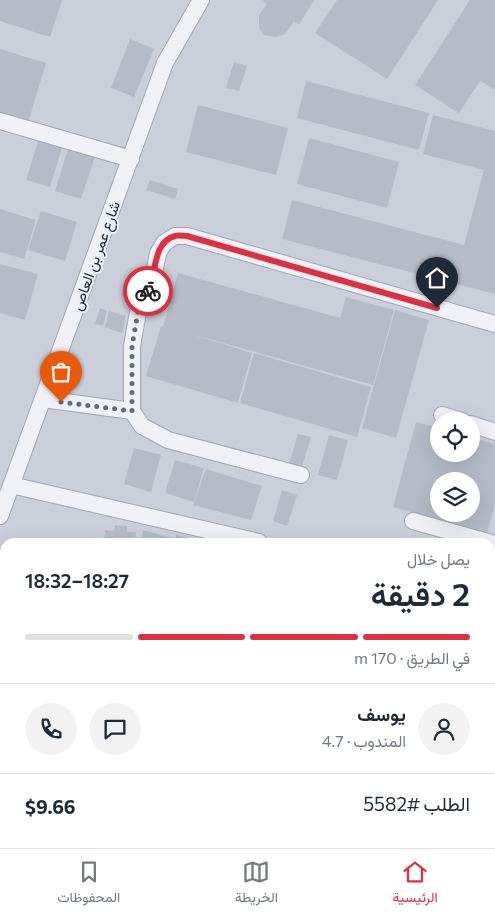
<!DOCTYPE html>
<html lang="ar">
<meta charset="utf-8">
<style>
:root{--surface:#fff;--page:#f2f2f3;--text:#1f2937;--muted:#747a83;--line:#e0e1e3;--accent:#dd3142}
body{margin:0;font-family:Commissioner,Vazirmatn,sans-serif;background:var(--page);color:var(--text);direction:rtl;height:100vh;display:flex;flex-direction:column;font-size:19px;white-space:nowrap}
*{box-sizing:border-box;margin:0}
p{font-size:16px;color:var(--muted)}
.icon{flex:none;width:28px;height:28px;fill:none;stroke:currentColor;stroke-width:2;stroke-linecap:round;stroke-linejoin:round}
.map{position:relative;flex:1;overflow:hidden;direction:ltr}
.side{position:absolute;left:0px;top:538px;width:495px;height:311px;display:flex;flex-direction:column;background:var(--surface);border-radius:15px 15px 0 0;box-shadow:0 5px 20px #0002;direction:rtl}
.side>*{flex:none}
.controls{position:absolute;left:430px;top:412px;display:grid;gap:10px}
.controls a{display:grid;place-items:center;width:50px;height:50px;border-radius:50%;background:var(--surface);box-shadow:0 5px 20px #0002;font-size:25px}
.pin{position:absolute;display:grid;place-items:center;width:42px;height:42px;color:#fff;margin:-51px -21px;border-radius:50% 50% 50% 0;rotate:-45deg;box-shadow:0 0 5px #0007}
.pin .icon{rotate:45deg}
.courier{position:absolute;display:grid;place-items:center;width:50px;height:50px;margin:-25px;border:4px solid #dd3142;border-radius:50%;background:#fff;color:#222;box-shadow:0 1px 6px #0007}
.summary em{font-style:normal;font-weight:600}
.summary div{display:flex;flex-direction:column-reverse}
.summary{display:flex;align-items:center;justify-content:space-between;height:85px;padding:0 25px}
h1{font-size:32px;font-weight:600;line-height:38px}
.bar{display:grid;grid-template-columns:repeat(4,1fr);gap:8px 5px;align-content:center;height:60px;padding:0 25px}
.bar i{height:6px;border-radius:4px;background:var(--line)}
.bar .active{background:var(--accent)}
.bar p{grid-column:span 4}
.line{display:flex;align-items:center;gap:12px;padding:0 25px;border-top:1px solid var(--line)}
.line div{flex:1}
.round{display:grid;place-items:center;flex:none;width:52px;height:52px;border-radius:26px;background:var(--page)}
.tabs{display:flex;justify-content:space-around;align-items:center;height:70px;border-top:1px solid var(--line);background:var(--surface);font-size:14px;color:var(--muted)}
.tabs a{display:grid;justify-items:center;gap:2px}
.tabs .active{color:var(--accent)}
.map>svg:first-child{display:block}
.built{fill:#cacfda;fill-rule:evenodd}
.green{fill:#c1d3bc}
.building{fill:#b5bcc8;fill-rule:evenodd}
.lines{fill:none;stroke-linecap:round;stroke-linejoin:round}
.minor-casing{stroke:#a1a7b2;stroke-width:18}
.minor{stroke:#eff1f6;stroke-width:16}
.done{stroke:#646c7b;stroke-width:5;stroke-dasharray:0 9}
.route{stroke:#dd3142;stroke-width:6}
.labels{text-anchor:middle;stroke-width:4;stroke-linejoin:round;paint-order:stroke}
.street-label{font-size:15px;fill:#242d40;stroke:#ebeff6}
</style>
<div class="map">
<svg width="495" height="848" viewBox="0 0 495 848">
<rect width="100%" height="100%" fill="#dce0e8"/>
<path class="built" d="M0,0h495v848h-495zM439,421h32v33h-32zM439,481h32v33h-32zM5,542h485v302h-485z"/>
<g class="green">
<polygon points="0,570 5,570 5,844 28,844 27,848 0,848"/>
<polygon points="490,610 495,611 495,835 490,833"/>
<polygon points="490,835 495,836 495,848 332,848 331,844 490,844"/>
</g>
<g class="building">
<polygon points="0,0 62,0 50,37 0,21"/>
<polygon points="264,0 314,0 299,24 294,21 285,34 275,37 264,35 259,27 259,15 267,4 263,1"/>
<polygon points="337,0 438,0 387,79 315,33"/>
<polygon points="470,0 495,0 495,90 480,81 459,113 415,85"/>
<polygon points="130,39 154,49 134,97 111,88"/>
<polygon points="0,49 46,63 27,126 0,118"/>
<polygon points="234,62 247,66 239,91 226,88"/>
<polygon points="306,81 429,113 419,150 297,118"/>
<polygon points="198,105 288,128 276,175 186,152"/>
<polygon points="433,115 495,131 495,294 282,239 292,200 464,245 484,170 423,154"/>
<polygon points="309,138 399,162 387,208 297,184"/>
<polygon points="38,141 62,148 50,187 26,180"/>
<polygon points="68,149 95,157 81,199 55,191"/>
<polygon points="150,180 178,189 175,199 146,190"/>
<polygon points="0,209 36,220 24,259 0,252"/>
<polygon points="41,211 77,222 65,261 28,250"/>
<polygon points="0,264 38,274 25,320 0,313"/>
<polygon points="178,273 340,318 346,297 394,310 373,385 184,332 252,353 238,403 146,376 161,326 163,327"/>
<polygon points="100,308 107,311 103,326 95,324"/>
<polygon points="395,310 429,320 396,438 362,428"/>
<polygon points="109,311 126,316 122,333 105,327"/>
<polygon points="254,353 371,387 357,437 240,403"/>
<path d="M416,422l23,6v26h32v-17l24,7v60l-8,29 -94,-26zM439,481h32v33h-32z"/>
<polygon points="298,434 311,437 301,470 288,467"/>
<polygon points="329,435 348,440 337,480 318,475"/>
<polygon points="134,448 161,455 151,492 124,484"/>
<polygon points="175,460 204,468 194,502 165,493"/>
<polygon points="206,469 262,486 251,520 193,505"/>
<polygon points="282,490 297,495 287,526 273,521"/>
<polygon points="115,525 127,526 127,532 136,532 135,542 104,542 105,530 114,531"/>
<polygon points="143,530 176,539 176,535 206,542 142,542"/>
<polygon points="278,844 323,844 325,848 277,848"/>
</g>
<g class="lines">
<defs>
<g id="minor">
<polyline points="0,121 131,159"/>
<polyline points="43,399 132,411"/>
<polyline points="442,415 462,421"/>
<polyline points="471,424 495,432"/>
<polyline points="301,475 168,440 142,426 132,411 132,346 138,312 152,284 158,253 164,243 175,236 187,236 495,324"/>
<polyline points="11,485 259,542"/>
<polyline points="0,516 165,63 201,0"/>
<polyline points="413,521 495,544"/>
<polyline points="490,596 495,598"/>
<polyline points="48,848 48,844"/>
</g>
</defs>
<use href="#minor" class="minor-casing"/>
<use href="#minor" class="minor"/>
</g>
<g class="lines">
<polyline class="done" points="61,402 132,411 132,346 138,312 148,291"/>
<path class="route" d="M148,291c9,-17 4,-49 27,-55 3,-1 9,0 12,0l250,72"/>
</g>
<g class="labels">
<g class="street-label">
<text transform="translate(96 256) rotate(-70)" y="5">شارع عمر بن العاص</text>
</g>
</g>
</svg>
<div class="controls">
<a><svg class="icon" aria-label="locate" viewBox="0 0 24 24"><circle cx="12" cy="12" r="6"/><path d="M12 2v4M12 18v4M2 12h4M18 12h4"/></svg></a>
<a><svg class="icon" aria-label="layers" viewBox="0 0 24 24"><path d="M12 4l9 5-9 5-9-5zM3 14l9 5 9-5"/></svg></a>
</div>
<div class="pin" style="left:61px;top:402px;background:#ea580c"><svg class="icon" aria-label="bag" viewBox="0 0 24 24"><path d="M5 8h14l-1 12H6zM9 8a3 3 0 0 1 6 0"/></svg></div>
<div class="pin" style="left:437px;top:308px;background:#1f2937"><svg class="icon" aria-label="home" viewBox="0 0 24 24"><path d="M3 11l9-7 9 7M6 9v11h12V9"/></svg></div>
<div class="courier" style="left:148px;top:291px"><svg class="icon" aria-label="bike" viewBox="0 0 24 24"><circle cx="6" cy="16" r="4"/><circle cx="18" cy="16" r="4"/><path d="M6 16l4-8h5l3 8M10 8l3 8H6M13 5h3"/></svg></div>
<section class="side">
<div class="summary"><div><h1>2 دقيقة</h1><p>يصل خلال</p></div><em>18:27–18:32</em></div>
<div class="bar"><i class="active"></i><i class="active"></i><i class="active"></i><i></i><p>في الطريق · 170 m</p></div>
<div class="line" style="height:90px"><a class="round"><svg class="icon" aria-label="person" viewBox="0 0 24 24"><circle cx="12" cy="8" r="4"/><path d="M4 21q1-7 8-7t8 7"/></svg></a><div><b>يوسف</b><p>المندوب · 4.7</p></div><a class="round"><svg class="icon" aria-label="chat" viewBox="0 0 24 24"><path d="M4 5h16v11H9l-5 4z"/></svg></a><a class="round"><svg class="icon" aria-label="phone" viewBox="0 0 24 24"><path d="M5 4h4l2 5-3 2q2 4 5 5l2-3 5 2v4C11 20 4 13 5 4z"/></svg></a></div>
<div class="line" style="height:65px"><div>الطلب #5582</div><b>$9.66</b></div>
</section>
</div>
<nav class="tabs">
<a class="active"><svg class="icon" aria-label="home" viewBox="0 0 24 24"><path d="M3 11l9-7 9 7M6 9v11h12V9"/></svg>الرئيسية</a>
<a><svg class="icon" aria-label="map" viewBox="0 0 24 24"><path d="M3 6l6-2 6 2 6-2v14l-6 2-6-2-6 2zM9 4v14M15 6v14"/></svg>الخريطة</a>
<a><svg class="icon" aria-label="saved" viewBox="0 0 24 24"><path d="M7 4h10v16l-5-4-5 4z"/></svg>المحفوظات</a>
</nav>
